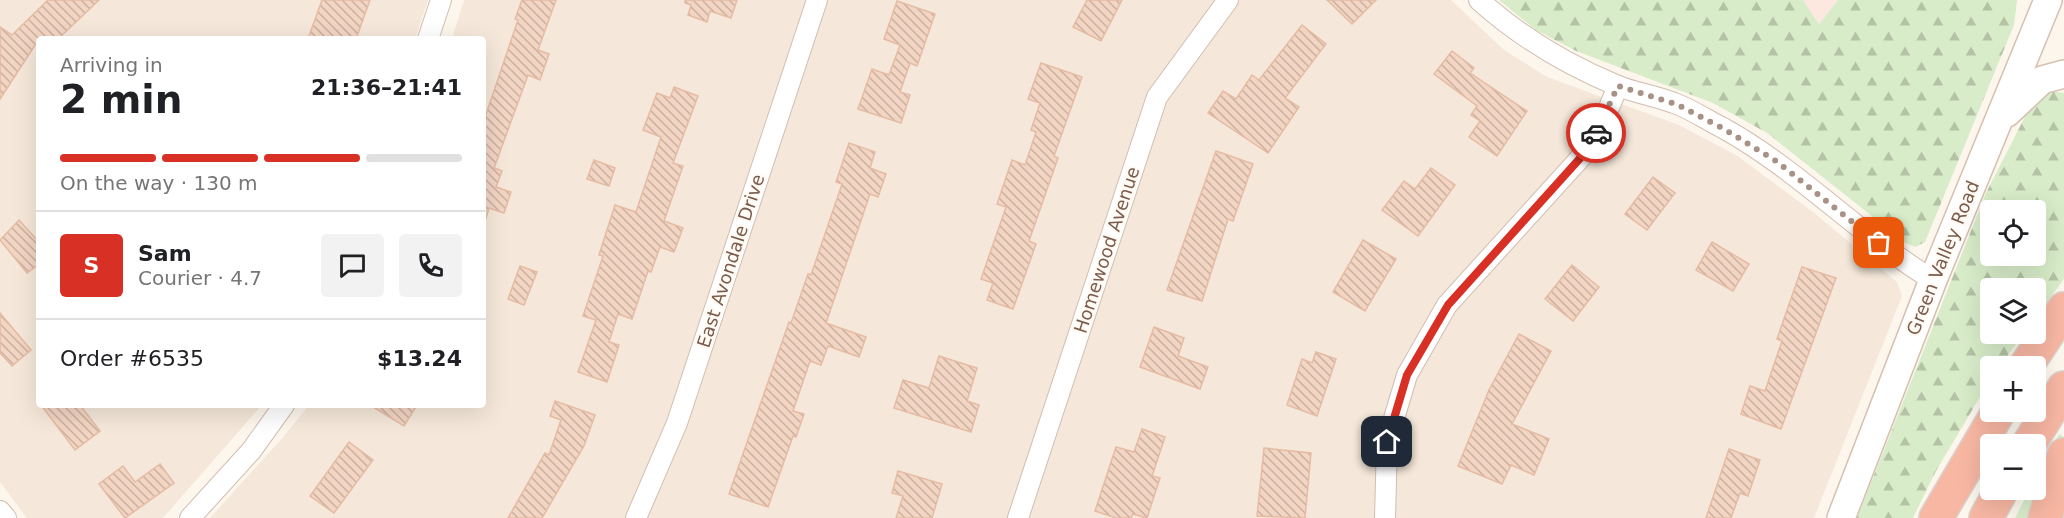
<!DOCTYPE html>
<meta charset="utf-8">
<style>
:root{--surface:#fff;--page:#f2f2f2;--text:#202124;--muted:#757577;--line:#e0e0e0;--accent:#d93025}
body{margin:0;font-family:"DejaVu Sans",sans-serif;background:var(--page);color:var(--text);height:100vh;display:flex;flex-direction:column;font-size:22px;white-space:nowrap}
*{box-sizing:border-box;margin:0}
p{font-size:20px;color:var(--muted)}
.icon{flex:none;width:33px;height:33px;fill:none;stroke:currentColor;stroke-width:2;stroke-linecap:round;stroke-linejoin:round}
.map{position:relative;flex:1;overflow:hidden}
.details{position:absolute;left:36px;top:36px;width:450px;height:372px;display:flex;flex-direction:column;background:var(--surface);border-radius:6px;box-shadow:0 6px 24px #0002}
.details>*{flex:none}
.controls{position:absolute;left:1980px;top:200px;display:grid;gap:12px}
.controls a{display:grid;place-items:center;width:66px;height:66px;border-radius:6px;background:var(--surface);box-shadow:0 6px 24px #0002;font-size:30px}
.pin{position:absolute;display:grid;place-items:center;width:51px;height:51px;color:#fff;margin:-26px;border-radius:12px;box-shadow:0 3px 9px #0006}
.courier{position:absolute;display:grid;place-items:center;width:60px;height:60px;margin:-30px;border:4px solid #d93025;border-radius:50%;background:#fff;color:#222;box-shadow:0 2px 8px #0007}
.headline em{font-style:normal;font-weight:700}
.headline div{display:flex;flex-direction:column-reverse}
.headline{display:flex;align-items:center;justify-content:space-between;height:102px;padding:0 24px}
h1{font-size:39px;font-weight:700;line-height:45px}
.bar{display:grid;grid-template-columns:repeat(4,1fr);gap:9px 6px;align-content:center;height:72px;padding:0 24px}
.bar i{height:8px;border-radius:4px;background:var(--line)}
.bar .selected{background:var(--accent)}
.bar p{grid-column:span 4}
.line{display:flex;align-items:center;gap:15px;padding:0 24px;border-top:2px solid var(--line)}
.line div{flex:1}
.round{display:grid;place-items:center;flex:none;width:63px;height:63px;border-radius:6px;background:var(--page)}
.map>svg:first-child{display:block}
.residential{fill:#f5e8da}
.commercial{fill:#fde8e0}
.grass{fill:#d8ecc9}
.forest{fill:url(#forest-firs);fill-rule:evenodd}
.building{fill:url(#building-back-hatch);stroke:#e6bba3;stroke-width:1.5}
.lines{fill:none;stroke-linecap:round;stroke-linejoin:round}
.minor-casing{stroke:#d1beb0;stroke-width:22}
.secondary-casing{stroke:#d6c0b0;stroke-width:30}
.motorway-casing{stroke:#dad1cd;stroke-width:36}
.minor{stroke:#fff;stroke-width:20}
.secondary{stroke:#fff;stroke-width:27}
.motorway{stroke:#f7b7a3;stroke-width:33}
.done{stroke:#a89285;stroke-width:6;stroke-dasharray:0 10.8}
.route{stroke:#d93025;stroke-width:8}
.labels{text-anchor:middle;stroke-width:4.5;stroke-linejoin:round;paint-order:stroke}
.street-label{font-size:18px;fill:#7a5c4d;stroke:#fffaf3}
</style>
<div class="map">
<svg width="2064" height="518" viewBox="0 0 2064 518">
<defs>
<pattern id="forest-firs" width="22" height="20" patternUnits="userSpaceOnUse" patternTransform="scale(1.5)"><rect width="22" height="20" fill="#d8ecc9"/><path d="M5 1l3.5 6h-7zM16 11l3.5 6h-7z" fill="#b4c2a5"/></pattern>
<pattern id="building-back-hatch" width="6" height="6" patternUnits="userSpaceOnUse" patternTransform="scale(1.5)"><rect width="6" height="6" fill="#f3d5c3"/><path d="M-1 5l2 2M0 0l6 6M5-1l2 2" fill="none" stroke="#cab0a1"/></pattern>
</defs>
<rect width="100%" height="100%" fill="#fdf6ec"/>
<g class="residential">
<polygon points="0,0 428,0 415,39 39,39 39,405 262,405 163,518 27,518 0,482"/>
<polygon points="464,0 1451,0 1504,50 1547,77 1679,125 1736,155 1813,212 1897,282 1902,296 1814,518 210,518 285,435 309,405 483,405 483,39 452,39"/>
</g>
<polygon class="commercial" points="1803,0 1838,0 1819,24"/>
<polygon class="grass" points="2059,434 2063,436 2042,492 2036,518 2015,518 2030,489 2036,489 2036,479"/>
<g class="forest">
<polygon points="1499,0 1803,0 1819,24 1838,0 2017,0 2014,25 1925,242 1915,247 1906,243 1767,133 1713,103 1576,51 1536,30"/>
<path d="M2048,91l16,2v186l-28,38v-29h-46v45h34l-24,33h-10v14l-54,91 -23,47h-56l129,-325 47,-92zM1990,210h46v45h-46z"/>
</g>
<g class="building">
<polygon points="48,0 99,0 58,39 39,39 0,99 0,27 12,35"/>
<polygon points="322,0 370,0 356,39 308,39"/>
<polygon points="522,0 556,0 538,50 549,54 540,80 528,75 494,168 502,171 496,187 511,192 504,213 489,208 486,218 483,218 483,123 518,20 515,19"/>
<polygon points="685,0 737,0 731,18 710,11 707,22 688,15 691,5 685,3"/>
<polygon points="1087,0 1122,0 1101,41 1073,27"/>
<polygon points="1327,0 1376,0 1352,24"/>
<polygon points="897,1 935,14 917,66 910,63 900,92 910,95 901,123 858,109 872,69 889,75 900,45 884,39"/>
<polygon points="1302,25 1326,44 1285,98 1299,107 1268,153 1208,113 1223,91 1236,99 1252,75 1259,80"/>
<polygon points="1452,51 1474,68 1470,73 1527,111 1497,156 1469,137 1480,121 1471,115 1477,106 1434,74"/>
<polygon points="1041,63 1082,77 1054,156 1058,158 1029,241 1036,244 1013,309 987,300 993,283 981,279 1006,207 997,204 1012,160 1025,165 1036,132 1031,130 1040,103 1028,99"/>
<polygon points="674,87 698,96 673,163 683,166 664,221 683,228 674,252 660,247 651,272 648,271 632,319 618,314 609,342 619,345 607,382 578,372 596,320 583,316 603,256 599,255 615,205 636,212 661,137 643,130 657,93 670,98"/>
<polygon points="849,143 875,152 870,168 886,174 878,197 870,194 826,323 866,337 859,357 828,346 821,365 810,361 793,411 804,414 796,437 793,436 768,507 729,494 789,322 791,323 808,274 811,275 842,184 836,182"/>
<polygon points="1216,151 1253,164 1233,221 1228,219 1202,301 1167,290"/>
<polygon points="594,160 615,168 609,186 587,179"/>
<polygon points="1431,168 1455,185 1418,236 1382,210 1404,181 1415,189"/>
<polygon points="1653,177 1675,193 1647,230 1625,214"/>
<polygon points="19,220 39,242 39,264 27,273 0,240"/>
<polygon points="1363,240 1396,259 1365,311 1333,292"/>
<polygon points="1712,242 1749,264 1733,291 1696,270"/>
<polygon points="1572,265 1599,287 1573,321 1545,299"/>
<polygon points="520,266 537,272 524,305 508,299"/>
<polygon points="1802,267 1836,278 1781,429 1741,414 1750,386 1765,391 1782,341 1777,339"/>
<polygon points="0,313 31,350 12,366 0,353"/>
<polygon points="1154,327 1184,338 1178,356 1208,367 1200,389 1140,367"/>
<polygon points="1519,334 1551,351 1512,424 1549,439 1534,475 1511,465 1502,484 1458,466 1489,390"/>
<polygon points="1316,352 1336,359 1317,416 1287,405 1302,359 1312,363"/>
<polygon points="939,356 977,368 967,401 979,405 971,432 894,408 903,380 929,388"/>
<polygon points="555,401 595,415 584,446 542,518 508,518 545,453 549,455 561,420 550,416"/>
<polygon points="41,405 80,405 100,431 75,450"/>
<polygon points="370,405 417,405 404,426"/>
<polygon points="1142,429 1165,437 1152,476 1160,478 1147,518 1133,514 1131,518 1116,518 1095,511 1116,447 1134,452"/>
<polygon points="349,442 373,460 334,513 310,496"/>
<polygon points="1264,448 1311,453 1305,518 1257,516"/>
<polygon points="1729,449 1760,460 1748,496 1740,493 1731,518 1706,518"/>
<polygon points="160,464 174,483 125,518 99,484 123,466 135,482"/>
<polygon points="898,471 942,484 932,518 896,518 903,496 892,493"/>
</g>
<g class="lines">
<defs>
<g id="minor">
<path d="M1479,0c41,37 88,65 139,86 18,7 38,10 56,17 17,6 33,17 49,25 76,42 136,107 210,152"/>
<polyline points="428,39 441,0"/>
<polyline points="0,511 6,518"/>
<polyline points="190,518 251,451 284,405"/>
<polyline points="636,518 677,423 817,0"/>
<polyline points="1018,518 1157,97 1228,0"/>
<polyline points="1385,518 1387,442 1407,375 1447,305 1583,155 1605,117 1618,86"/>
</g>
<g id="secondary">
<polyline points="2007,113 2042,80 2064,74"/>
<polyline points="1841,518 1933,280 2048,0"/>
</g>
<g id="motorway">
<polyline points="2026,366 2064,309"/>
<polyline points="2029,444 2064,388"/>
<polyline points="1936,518 1999,411"/>
<polyline points="1986,518 2002,489"/>
<polyline points="2045,518 2064,455"/>
</g>
</defs>
<use href="#minor" class="minor-casing"/>
<use href="#secondary" class="secondary-casing"/>
<use href="#motorway" class="motorway-casing"/>
<use href="#minor" class="minor"/>
<use href="#secondary" class="secondary"/>
<use href="#motorway" class="motorway"/>
</g>
<g class="lines">
<polyline class="done" points="1596,133 1618,86 1676,104 1724,129 1776,161 1879,243"/>
<polyline class="route" points="1387,442 1407,375 1448,305 1583,155 1596,133"/>
</g>
<g class="labels">
<g class="street-label">
<text transform="translate(1107 250) rotate(-72)" y="6">Homewood Avenue</text>
<text transform="translate(1943 258) rotate(-68)" y="6">Green Valley Road</text>
<text transform="translate(731 261) rotate(-72)" y="6">East Avondale Drive</text>
</g>
</g>
</svg>
<div class="controls">
<a><svg class="icon" aria-label="locate" viewBox="0 0 24 24"><circle cx="12" cy="12" r="6"/><path d="M12 2v4M12 18v4M2 12h4M18 12h4"/></svg></a>
<a><svg class="icon" aria-label="layers" viewBox="0 0 24 24"><path d="M12 4l9 5-9 5-9-5zM3 14l9 5 9-5"/></svg></a>
<a>+</a>
<a>−</a>
</div>
<div class="pin" style="left:1879px;top:243px;background:#ea580c"><svg class="icon" aria-label="bag" viewBox="0 0 24 24"><path d="M5 8h14l-1 12H6zM9 8a3 3 0 0 1 6 0"/></svg></div>
<div class="pin" style="left:1387px;top:442px;background:#1f2937"><svg class="icon" aria-label="home" viewBox="0 0 24 24"><path d="M3 11l9-7 9 7M6 9v11h12V9"/></svg></div>
<div class="courier" style="left:1596px;top:133px"><svg class="icon" aria-label="car" viewBox="0 0 24 24"><path d="M5 17H2v-5l4-1 3-4h7l3 4 3 1v5h-3M9 17h6M6 11h13"/><circle cx="7" cy="17" r="2"/><circle cx="17" cy="17" r="2"/></svg></div>
<section class="details">
<div class="headline"><div><h1>2 min</h1><p>Arriving in</p></div><em>21:36–21:41</em></div>
<div class="bar"><i class="selected"></i><i class="selected"></i><i class="selected"></i><i></i><p>On the way · 130 m</p></div>
<div class="line" style="height:108px"><b class="round" style="background:var(--accent);color:#fff">S</b><div><b>Sam</b><p>Courier · 4.7</p></div><a class="round"><svg class="icon" aria-label="chat" viewBox="0 0 24 24"><path d="M4 5h16v11H9l-5 4z"/></svg></a><a class="round"><svg class="icon" aria-label="phone" viewBox="0 0 24 24"><path d="M5 4h4l2 5-3 2q2 4 5 5l2-3 5 2v4C11 20 4 13 5 4z"/></svg></a></div>
<div class="line" style="height:78px"><div>Order #6535</div><b>$13.24</b></div>
</section>
</div>
